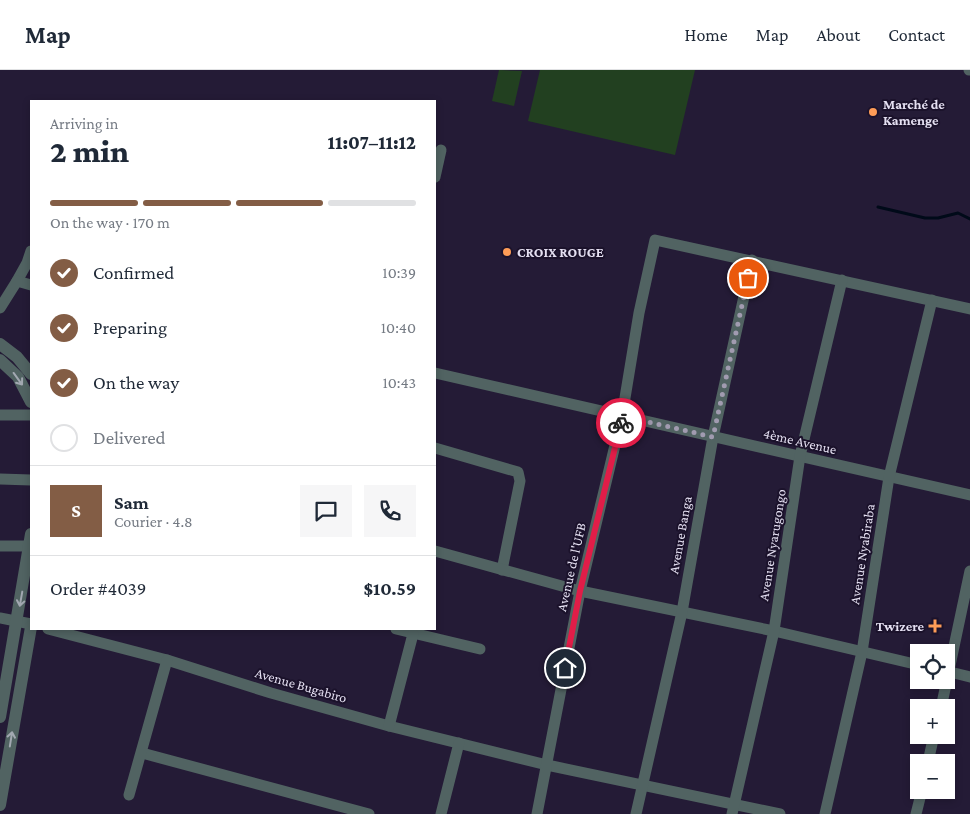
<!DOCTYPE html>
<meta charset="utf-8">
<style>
:root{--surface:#fff;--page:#f6f6f7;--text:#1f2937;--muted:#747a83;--line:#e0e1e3;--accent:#835d45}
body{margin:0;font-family:"Crimson Pro",serif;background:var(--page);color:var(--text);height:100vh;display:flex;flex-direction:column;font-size:19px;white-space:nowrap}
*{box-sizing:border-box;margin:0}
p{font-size:16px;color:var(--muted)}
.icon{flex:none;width:28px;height:28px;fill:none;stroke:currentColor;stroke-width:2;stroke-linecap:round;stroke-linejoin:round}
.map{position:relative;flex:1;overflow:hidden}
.drawer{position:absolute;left:30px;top:30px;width:406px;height:530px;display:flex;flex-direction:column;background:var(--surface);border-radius:0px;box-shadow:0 2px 8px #0003}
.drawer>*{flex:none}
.controls{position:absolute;left:910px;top:574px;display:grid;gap:10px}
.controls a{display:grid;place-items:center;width:45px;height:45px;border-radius:0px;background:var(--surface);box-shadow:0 2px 8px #0003;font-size:25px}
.pin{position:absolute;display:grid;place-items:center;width:42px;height:42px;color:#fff;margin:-21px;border:2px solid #fff;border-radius:50%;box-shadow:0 1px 5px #0007}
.courier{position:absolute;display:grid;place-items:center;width:50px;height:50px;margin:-25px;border:4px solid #e11d48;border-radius:50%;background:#fff;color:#222;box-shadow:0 1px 6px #0007}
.overview em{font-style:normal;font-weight:800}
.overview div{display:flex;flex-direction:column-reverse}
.overview{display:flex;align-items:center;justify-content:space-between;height:85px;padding:0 20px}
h1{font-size:32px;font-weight:800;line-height:38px}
.bar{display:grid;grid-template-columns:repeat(4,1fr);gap:8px 5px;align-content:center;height:60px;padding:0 20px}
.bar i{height:6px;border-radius:4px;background:var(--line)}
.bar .selected{background:var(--accent)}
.bar p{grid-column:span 4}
.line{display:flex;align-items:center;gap:12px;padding:0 20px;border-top:1px solid var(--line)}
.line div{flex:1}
.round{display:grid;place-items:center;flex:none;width:52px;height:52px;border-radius:0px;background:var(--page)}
ol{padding:0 20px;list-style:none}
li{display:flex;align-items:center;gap:15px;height:55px}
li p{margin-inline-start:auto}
li .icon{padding:5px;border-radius:50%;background:var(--accent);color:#fff;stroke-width:4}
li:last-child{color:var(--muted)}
li i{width:28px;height:28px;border:2px solid var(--line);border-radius:50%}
header{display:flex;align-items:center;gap:30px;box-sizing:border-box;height:70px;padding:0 25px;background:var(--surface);border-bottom:1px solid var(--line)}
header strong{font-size:24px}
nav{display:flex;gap:28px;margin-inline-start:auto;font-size:18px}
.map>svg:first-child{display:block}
.green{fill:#224020}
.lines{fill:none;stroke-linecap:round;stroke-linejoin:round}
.stream{stroke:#000a19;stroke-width:3}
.minor{stroke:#516362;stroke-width:11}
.tertiary{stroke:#516362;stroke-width:12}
.oneway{stroke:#a2a8b1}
.done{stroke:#a19bb0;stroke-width:5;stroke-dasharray:0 9}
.route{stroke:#e11d48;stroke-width:6}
.poi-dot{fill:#fe9c57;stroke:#1b122b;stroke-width:2}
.labels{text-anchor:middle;stroke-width:4;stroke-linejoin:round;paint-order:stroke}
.poi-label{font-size:14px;font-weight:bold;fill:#e5e0f2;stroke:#1b122b;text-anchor:start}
.street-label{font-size:14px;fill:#e5e0f2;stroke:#1b122b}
</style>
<header>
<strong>Map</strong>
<nav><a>Home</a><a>Map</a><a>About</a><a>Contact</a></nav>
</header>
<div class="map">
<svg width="970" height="744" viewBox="0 0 970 744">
<rect width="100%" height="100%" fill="#241b36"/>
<g class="green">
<polygon points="499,0 522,1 514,36 492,31"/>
<polygon points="540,0 695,0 675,85 528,51"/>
</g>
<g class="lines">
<polyline class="stream" points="878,137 925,148 938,148 958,143 970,149"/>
<g class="minor">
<polyline points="969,0 970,0"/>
<polyline points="435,107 441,80"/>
<polyline points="17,211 27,193 31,181"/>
<polyline points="0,238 17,211 31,215"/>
<polyline points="435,303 970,425"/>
<polyline points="0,345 31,345"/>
<polyline points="435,378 518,402 520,411 502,500"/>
<polyline points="0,409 31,410"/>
<polyline points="0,476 30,476"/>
<polyline points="435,481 580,521 774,561 919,595"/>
<polyline points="0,548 31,554"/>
<polyline points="48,559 167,590 271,623 389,656 547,695 780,744"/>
<polyline points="396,559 480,579"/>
<polyline points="946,601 970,607"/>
<polyline points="941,638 970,501"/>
<polyline points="389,656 413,564"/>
<polyline points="142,683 369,744"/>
<polyline points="928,692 934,665"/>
<polyline points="129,725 167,590"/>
<polyline points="441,744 459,673"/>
<polyline points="537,744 580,521 622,346 639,243 655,170 970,239"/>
<polyline points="636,744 682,542 713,367 752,190"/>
<polyline points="732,744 774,561 800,386 842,210"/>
<polyline points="825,744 862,582 889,407 932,230"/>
<polyline points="916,744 922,720"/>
</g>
<g class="tertiary">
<polyline points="0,274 17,287 31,304"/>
<polyline points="0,290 18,307 31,332"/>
<polyline points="0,647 31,464"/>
<polyline points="0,735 31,557"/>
</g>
</g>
<defs><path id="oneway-shaft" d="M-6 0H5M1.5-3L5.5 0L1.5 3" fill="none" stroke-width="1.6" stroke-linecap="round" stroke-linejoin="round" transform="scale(1.25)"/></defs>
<g class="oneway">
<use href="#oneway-shaft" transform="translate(18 309) rotate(54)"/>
<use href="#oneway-shaft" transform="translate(21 529) rotate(100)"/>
<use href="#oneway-shaft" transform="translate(11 669) rotate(-81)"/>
</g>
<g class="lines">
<polyline class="done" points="621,353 622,346 713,367 748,208"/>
<polyline class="route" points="565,598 580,521 621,353"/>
</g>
<g class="poi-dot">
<circle cx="873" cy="42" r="5"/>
<circle cx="507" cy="182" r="5"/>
<path d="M932.5 548.5h5v5h5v5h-5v5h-5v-5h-5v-5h5z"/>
</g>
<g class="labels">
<g class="poi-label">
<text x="883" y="39">Marché de<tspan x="883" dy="16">Kamenge</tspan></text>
<text x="517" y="187">CROIX ROUGE</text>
<text x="924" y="561" text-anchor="end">Twizere</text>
</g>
<g class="street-label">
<text transform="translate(800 371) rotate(13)" y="5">4ème Avenue</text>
<text transform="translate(680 465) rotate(-80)" y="5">Avenue Banga</text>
<text transform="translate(772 475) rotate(-81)" y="5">Avenue Nyarugongo</text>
<text transform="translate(862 484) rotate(-81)" y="5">Avenue Nyabiraba</text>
<text transform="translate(571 497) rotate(-77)" y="5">Avenue de l'UFB</text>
<text transform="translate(301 615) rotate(16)" y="5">Avenue Bugabiro</text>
</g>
</g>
</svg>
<div class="controls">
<a><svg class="icon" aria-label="locate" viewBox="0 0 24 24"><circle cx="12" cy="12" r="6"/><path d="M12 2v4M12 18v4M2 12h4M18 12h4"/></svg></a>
<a>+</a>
<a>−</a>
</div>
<div class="pin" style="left:748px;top:208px;background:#ea580c"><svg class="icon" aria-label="bag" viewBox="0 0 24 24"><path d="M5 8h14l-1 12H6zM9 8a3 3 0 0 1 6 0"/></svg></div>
<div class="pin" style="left:565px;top:598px;background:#1f2937"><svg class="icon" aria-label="home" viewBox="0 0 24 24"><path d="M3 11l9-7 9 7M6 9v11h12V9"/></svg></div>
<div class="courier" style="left:621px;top:353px"><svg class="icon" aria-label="bike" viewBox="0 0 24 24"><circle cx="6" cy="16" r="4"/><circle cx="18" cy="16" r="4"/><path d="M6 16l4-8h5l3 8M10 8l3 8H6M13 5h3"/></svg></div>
<section class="drawer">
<div class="overview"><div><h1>2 min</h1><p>Arriving in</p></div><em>11:07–11:12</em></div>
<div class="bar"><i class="selected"></i><i class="selected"></i><i class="selected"></i><i></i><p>On the way · 170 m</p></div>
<ol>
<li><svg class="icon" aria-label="check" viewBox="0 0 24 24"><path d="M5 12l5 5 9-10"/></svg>Confirmed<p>10:39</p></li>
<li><svg class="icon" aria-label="check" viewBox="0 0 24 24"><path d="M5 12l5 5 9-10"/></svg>Preparing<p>10:40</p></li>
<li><svg class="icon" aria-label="check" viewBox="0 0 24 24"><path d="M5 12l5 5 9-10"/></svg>On the way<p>10:43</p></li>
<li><i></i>Delivered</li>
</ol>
<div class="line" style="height:90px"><b class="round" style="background:var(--accent);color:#fff">S</b><div><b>Sam</b><p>Courier · 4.8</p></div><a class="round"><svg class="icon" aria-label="chat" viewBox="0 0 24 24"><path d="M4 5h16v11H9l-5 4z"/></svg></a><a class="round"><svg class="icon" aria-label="phone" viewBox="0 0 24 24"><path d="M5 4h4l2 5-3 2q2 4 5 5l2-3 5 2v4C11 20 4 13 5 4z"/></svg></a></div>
<div class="line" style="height:65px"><div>Order #4039</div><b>$10.59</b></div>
</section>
</div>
